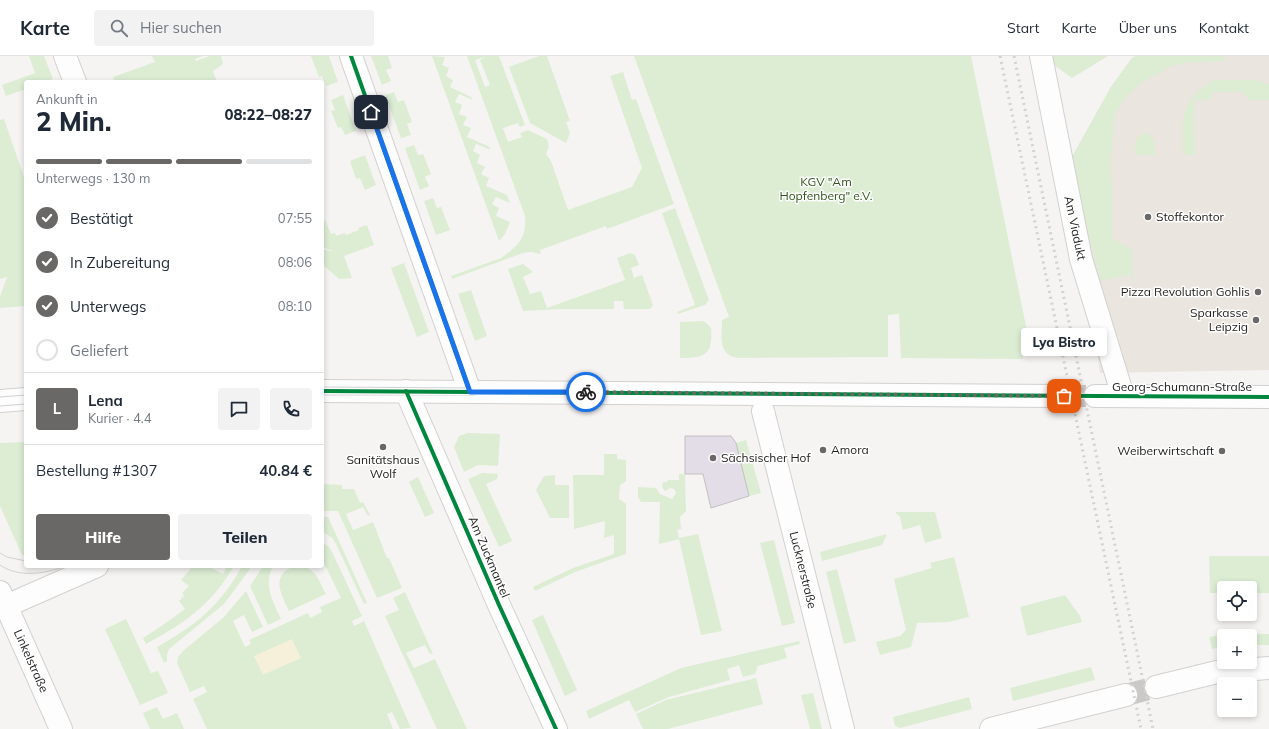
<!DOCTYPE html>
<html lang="de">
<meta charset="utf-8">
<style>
:root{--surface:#fff;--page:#f2f2f3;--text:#1f2937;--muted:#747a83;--line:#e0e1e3;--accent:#6a6866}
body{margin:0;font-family:Mulish,sans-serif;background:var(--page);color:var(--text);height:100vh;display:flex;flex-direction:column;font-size:15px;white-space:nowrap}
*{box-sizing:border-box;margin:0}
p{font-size:13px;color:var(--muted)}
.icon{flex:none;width:22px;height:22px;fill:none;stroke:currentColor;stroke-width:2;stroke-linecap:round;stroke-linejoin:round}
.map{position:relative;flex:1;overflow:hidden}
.drawer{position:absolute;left:24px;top:24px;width:300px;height:488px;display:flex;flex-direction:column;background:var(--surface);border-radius:4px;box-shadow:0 2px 6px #0003}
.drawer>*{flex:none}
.buttons{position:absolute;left:1217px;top:525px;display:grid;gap:8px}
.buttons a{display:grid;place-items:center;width:40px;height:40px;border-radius:4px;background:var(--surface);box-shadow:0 2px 6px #0003;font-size:20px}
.pin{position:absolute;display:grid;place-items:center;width:34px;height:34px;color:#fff;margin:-17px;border-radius:8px;box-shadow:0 2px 6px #0006}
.courier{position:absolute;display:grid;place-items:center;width:40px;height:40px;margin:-20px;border:3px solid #1a73e8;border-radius:50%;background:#fff;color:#222;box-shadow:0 1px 5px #0007}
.bubble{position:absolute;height:28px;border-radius:4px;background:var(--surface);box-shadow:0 2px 6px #0003;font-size:13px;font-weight:800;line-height:28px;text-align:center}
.overview em{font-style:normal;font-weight:800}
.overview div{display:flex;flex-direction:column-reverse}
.overview{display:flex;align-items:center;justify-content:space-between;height:68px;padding:0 12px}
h1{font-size:26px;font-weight:800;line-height:30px}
.bar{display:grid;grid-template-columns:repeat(4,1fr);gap:6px 4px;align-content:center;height:48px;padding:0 12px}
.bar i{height:5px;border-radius:3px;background:var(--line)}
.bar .current{background:var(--accent)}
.bar p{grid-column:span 4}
.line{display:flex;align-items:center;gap:10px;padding:0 12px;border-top:1px solid var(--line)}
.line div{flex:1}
.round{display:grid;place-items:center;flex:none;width:42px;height:42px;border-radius:4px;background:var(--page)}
ol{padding:0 12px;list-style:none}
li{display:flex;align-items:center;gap:12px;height:44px}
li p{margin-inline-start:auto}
li .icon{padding:4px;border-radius:50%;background:var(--accent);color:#fff;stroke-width:4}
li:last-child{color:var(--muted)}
li i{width:22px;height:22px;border:2px solid var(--line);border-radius:50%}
.action{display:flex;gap:8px;margin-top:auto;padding:8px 12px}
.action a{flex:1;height:46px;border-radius:4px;background:var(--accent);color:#fff;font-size:16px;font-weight:800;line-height:46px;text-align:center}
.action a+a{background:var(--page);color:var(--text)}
header{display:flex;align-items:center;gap:24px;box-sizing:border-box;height:56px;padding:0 20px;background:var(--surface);border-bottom:1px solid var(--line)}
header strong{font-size:19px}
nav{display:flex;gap:22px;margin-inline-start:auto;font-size:14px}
.search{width:280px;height:36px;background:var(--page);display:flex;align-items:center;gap:10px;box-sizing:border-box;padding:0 14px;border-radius:4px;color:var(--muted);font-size:15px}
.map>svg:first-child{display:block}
.built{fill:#eae5de}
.green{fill:#dcedd4;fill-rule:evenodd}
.sand{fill:#f6f0da}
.building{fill:#e2dde6;stroke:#c2c1c1}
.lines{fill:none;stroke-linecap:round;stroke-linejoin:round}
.street-tunnel{stroke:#cbc9c7;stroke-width:22;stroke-dasharray:22 11;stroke-linecap:butt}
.secondary-tunnel{stroke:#cbc9c7;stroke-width:22;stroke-dasharray:22 11;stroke-linecap:butt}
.street-casing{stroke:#d2d1cf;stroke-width:24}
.secondary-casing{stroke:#d2d1cf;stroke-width:24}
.street{stroke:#fefdfd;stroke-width:22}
.secondary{stroke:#fefdfd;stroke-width:22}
.tram{stroke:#d2d2d2;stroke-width:1}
.rail{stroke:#d2d2d2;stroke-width:3;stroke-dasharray:2 4;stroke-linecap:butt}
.cycleway-casing{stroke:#fff;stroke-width:6}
.cycleway{stroke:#00873e;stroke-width:4}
.done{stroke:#6a6866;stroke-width:4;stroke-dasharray:0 7.2}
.route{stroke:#1a73e8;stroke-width:5}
.poi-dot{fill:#6a6866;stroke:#fff;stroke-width:1.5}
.labels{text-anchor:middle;stroke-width:3;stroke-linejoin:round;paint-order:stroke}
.park-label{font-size:12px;fill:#2e561a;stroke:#fff}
.poi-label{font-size:12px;fill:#1e1d1b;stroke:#fff;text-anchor:start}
.street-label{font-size:12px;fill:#1e1d1b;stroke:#fff}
</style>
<header>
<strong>Karte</strong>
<div class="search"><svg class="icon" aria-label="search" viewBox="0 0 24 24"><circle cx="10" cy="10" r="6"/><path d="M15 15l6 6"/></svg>Hier suchen</div>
<nav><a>Start</a><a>Karte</a><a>Über uns</a><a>Kontakt</a></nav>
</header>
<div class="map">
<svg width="1269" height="673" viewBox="0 0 1269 673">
<rect width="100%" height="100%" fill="#f6f4f2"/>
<polygon class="built" points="1136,0 1269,0 1269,314 1100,317 1072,101 1111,31 1132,2"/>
<g class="green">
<polygon points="29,0 44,0 53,23 45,26 26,26 26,33 6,40 2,29 35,17"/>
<polygon points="152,0 203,0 195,3 196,5 210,0 221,0 223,8 213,15 217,26 115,26 113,21 155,6"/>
<polygon points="311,0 329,0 338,26 326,30 322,20 319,21"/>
<polygon points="371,0 388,0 392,12 386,14 391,25 382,29"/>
<polygon points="432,0 445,1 442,9 449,12 446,20 453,24 450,31 471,41 473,44 459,38 455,46 462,49 459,58 467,61 463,69 471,72 467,81 488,90 491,94 476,88 473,95 480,99 477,107 485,111 481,118 489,122 486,130 507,139 510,147 496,141 492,148 499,152 496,160 510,166 505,178 499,185"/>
<path d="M467,0h32l26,69 -5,2 -2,-4 -15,5 5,14 14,-5 -2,-4 8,-3 19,9 2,7 -3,8 5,7 17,49 64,-23 10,-19 -32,-92 13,-4 9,28 4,-1 38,105 -67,25 -1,-3 -66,24 1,4 -10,-2 -8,1 -71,26 -1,-3 50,-18c17,-12 26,-20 24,-42zM485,1l-5,3 10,25 -5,2 -10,-27z"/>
<polygon points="539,0 547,0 570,65 566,66 570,77 566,87 530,67 509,11"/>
<path d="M634,0h337l56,275 -4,28 -122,-1 -2,-44 -11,1v42l-149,1c-22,-3 -17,-21 -17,-38l7,-3z"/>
<polygon points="1052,0 1108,0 1072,22 1054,9"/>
<polygon points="1136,0 1225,0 1225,5 1182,7 1169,11 1141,27 1126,40 1115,58 1111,101 1112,182 1132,194 1133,228 1130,218 1101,225 1086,168 1072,101 1111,31 1132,2"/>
<path d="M1214,24h42l13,4v16h-18l-9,-8h-30v7l-16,1 -2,-4 1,59h-12c0,-37 -5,-54 31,-75z"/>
<polygon points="394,36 398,46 404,44 412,66 407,68 411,79 401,82 385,39"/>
<polygon points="343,39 356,75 345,79 341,71 338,72 331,55 335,54 331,44"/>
<polygon points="4,63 26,127 26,250 0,252 0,241 7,221 0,223 0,64"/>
<path d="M1146,77c10,4 9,13 9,22h-20c0,-10 -1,-19 11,-22z"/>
<polygon points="414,89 418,99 423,98 431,118 425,121 429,130 420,134 405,92"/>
<polygon points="365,99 376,129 365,134 360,122 356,123 350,105"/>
<polygon points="433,142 437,152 441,151 450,174 436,179 424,145"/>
<polygon points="675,152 709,244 705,249 678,258 677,256 695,249 662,157"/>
<polygon points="325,164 331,178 335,177 336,180 345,177 346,179 359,174 358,172 367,169 374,189 344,200 352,222 339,223 322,208 322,193 335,196 322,191 322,165"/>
<polygon points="630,197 635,199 639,209 631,212 634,222 642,219 653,249 650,253 624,253 623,245 614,245 614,253 561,253 523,255 508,213 523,208 533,216 523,221 530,238 541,235 547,252 625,224 617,202"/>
<polygon points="404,207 429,276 417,281 391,212"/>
<polygon points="471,234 487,280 475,285 458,238"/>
<path d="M704,265l7,7c2,27 -6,30 -31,30v-36z"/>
<polygon points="468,377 500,378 498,410 478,409 464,416 454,391 459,380"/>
<polygon points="746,384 761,437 749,440 736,387"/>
<polygon points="26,386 26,499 22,499 0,450 0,387"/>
<polygon points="604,398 617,398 617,403 626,404 626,425 620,429 619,443 626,448 626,498 575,516 535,535 533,531 573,512 614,498 614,479 604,482 605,465 574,473 573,419 604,419"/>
<polygon points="482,417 498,418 497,423 486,428 512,485 499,491 468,423"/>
<polygon points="679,418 685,418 686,455 680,461 681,473 677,474 679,482 698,478 722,575 701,579 679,483 659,488 660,446 641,446 638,441 638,431 656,432 660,438 672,443 676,437 674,433 670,432 665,435 662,431 663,426 667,426 668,424 679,424"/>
<polygon points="555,419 555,429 569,429 569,462 550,462 536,434 544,420"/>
<polygon points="418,421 434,457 425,461 409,426"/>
<polygon points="322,428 342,429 342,433 354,433 360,447 363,446 370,459 368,460 363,451 346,458 353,474 373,466 387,502 389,502 402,532 377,542 338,455 322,455"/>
<polygon points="895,456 935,456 942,482 925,487 920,469 903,474 900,461"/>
<polygon points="322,461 328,461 367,547 364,548 336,488 332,482 322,475"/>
<polygon points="887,478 882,489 822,505 820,496"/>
<polygon points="774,484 795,567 782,570 760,487"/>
<polygon points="322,486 329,491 333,498 362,560 352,565 354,570 364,565 411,672 400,673 392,656 387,658 393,673 207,673 193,643 207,636 204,630 190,636 177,607 178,601 183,595 224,561 246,535 263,571 252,576 244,559 233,565 245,591 251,588 249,584 308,557 310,562 322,556 320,551 341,542 327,513 322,505"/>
<polygon points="1209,500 1269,500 1269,537 1250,537 1250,532 1224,532 1224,537 1210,537"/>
<polygon points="954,501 969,561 949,566 917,567 911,591 880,599 876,586 900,580 906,574 894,523 932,512 930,507"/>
<path d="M193,510h15l15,8 4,-8h7c-23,39 -49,57 -88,78l-3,-6 20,-13 22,-16 -6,-8 5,-5 -2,-3 7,-7 -8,-6z"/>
<path d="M242,510h6l2,3 -26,35 -55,45 -2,6v6l-3,2 -7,-16c38,-21 64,-42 85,-81z"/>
<path d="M263,510h10c-10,19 0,35 8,53l-13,6 -18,-39z"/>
<path d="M294,510c22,0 23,11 32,28l-37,17c-8,-18 -19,-35 5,-45z"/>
<polygon points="837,513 856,585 844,588 826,516"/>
<polygon points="405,536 433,598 430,598 425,589 406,597 414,612 435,603 467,673 437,673 385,560 399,554 393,542"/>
<polygon points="1065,539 1080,560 1082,566 1027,580 1020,551"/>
<polygon points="543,559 577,634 565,640 532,564"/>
<polygon points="126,563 151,617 158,615 168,637 140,649 105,573"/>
<polygon points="1231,577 1269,578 1269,589 1250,589 1250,580 1224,580 1224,590 1212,593 1209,581"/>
<polygon points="799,585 800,588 784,592 787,602 758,610 755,618 743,621 739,609 727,613 730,624 669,641 635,656 629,644 589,663 586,655 681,612"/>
<polygon points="1091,611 1095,624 1013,645 1010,632"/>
<polygon points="756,622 763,648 668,673 643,673 636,658 666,644"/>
<polygon points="813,637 822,673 810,673 801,639"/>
<polygon points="969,641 972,653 900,672 895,670 893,661"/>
<polygon points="157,651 163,663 177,657 184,673 150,673 143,657"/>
</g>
<polygon class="sand" points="292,583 301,602 263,619 254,600"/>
<polygon class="building" points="685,380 731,380 736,387 749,440 711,452 703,418 685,418"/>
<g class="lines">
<polyline class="street-tunnel" points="1126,639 1156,631"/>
<polyline class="secondary-tunnel" points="1064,340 1095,340"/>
<defs>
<g id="street">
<polyline points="65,0 75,26"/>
<polyline points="351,0 470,336"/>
<polyline points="1041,0 1081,203 1123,340"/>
<polyline points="406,335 499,549 556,673"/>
<polyline points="763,355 843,673"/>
<polyline points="6,550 97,510"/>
<polyline points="1156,631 1217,616 1269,612"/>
<polyline points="991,673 1126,639"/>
</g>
<g id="secondary">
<polyline points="322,335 1064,340"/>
<polyline points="1095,340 1269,341"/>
<polyline points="0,345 26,343"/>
<polyline points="0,536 61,673"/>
</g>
</defs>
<use href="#street" class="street-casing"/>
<use href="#secondary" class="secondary-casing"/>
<use href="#street" class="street"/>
<use href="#secondary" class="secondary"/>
<g class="tram">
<polyline points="322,331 472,332"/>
<polyline points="322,339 475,339"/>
<polyline points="0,341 26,339"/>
<polyline points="0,350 26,348"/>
<polyline points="0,497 7,501 26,505"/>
<path d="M0,509c18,13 46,9 65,1"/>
</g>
<g class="rail">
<polyline points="1000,0 1141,673"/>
<polyline points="1014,0 1153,673"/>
</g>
<defs>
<g id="cycleway">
<polyline points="351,0 470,336"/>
<polyline points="322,335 1269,341"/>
<polyline points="406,335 499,549 556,673"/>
</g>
</defs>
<use href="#cycleway" class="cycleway-casing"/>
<use href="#cycleway" class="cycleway"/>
</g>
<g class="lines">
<polyline class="done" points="586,336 1064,340"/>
<polyline class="route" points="371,56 470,336 586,336"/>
</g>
<g class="poi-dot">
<circle cx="1148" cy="161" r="4"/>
<circle cx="1258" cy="236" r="4"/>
<circle cx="1256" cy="264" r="4"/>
<circle cx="383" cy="391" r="4"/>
<circle cx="823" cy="394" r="4"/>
<circle cx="1222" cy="395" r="4"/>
<circle cx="713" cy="402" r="4"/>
</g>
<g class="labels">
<g class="park-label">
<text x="826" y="130">KGV "Am<tspan x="826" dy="14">Hopfenberg" e.V.</tspan></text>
</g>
<g class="poi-label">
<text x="1156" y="165">Stoffekontor</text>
<text x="1250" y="240" text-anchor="end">Pizza Revolution Gohlis</text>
<text x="1248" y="261" text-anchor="end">Sparkasse<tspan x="1248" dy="14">Leipzig</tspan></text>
<text x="831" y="398">Amora</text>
<text x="1214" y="399" text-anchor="end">Weiberwirtschaft</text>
<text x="721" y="406">Sächsischer Hof</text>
<text x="383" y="408" text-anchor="middle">Sanitätshaus<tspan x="383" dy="14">Wolf</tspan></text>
</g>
<g class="street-label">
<text transform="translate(1075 172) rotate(78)" y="4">Am Viadukt</text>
<text x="1182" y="335">Georg-Schumann-Straße</text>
<text transform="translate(489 501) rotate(67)" y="4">Am Zuckmantel</text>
<text transform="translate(803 514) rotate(76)" y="4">Lucknerstraße</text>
<text transform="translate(31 605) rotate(66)" y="4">Linkelstraße</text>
</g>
</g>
</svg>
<div class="buttons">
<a><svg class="icon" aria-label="locate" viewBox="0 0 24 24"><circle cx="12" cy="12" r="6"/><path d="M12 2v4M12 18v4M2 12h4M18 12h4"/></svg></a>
<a>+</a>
<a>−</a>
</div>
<div class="pin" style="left:1064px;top:340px;background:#ea580c"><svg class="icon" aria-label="bag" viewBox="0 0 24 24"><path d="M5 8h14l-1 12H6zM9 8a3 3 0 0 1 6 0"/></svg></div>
<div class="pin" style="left:371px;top:56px;background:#1f2937"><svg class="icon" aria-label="home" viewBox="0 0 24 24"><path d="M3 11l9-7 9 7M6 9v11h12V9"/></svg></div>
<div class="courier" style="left:586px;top:336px"><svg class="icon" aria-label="bike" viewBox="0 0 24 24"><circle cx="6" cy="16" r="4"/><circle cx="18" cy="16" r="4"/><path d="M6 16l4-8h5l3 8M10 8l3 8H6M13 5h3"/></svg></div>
<div class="bubble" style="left:1021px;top:272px;width:86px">Lya Bistro</div>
<section class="drawer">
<div class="overview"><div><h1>2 Min.</h1><p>Ankunft in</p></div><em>08:22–08:27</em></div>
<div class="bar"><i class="current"></i><i class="current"></i><i class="current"></i><i></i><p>Unterwegs · 130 m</p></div>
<ol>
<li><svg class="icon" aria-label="check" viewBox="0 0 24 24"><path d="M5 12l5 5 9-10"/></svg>Bestätigt<p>07:55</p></li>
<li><svg class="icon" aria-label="check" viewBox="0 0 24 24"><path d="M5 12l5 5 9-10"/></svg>In Zubereitung<p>08:06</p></li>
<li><svg class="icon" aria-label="check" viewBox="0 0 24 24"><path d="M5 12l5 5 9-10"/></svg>Unterwegs<p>08:10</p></li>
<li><i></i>Geliefert</li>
</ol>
<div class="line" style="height:72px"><b class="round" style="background:var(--accent);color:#fff">L</b><div><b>Lena</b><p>Kurier · 4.4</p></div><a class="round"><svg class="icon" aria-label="chat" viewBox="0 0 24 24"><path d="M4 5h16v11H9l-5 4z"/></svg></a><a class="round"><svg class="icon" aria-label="phone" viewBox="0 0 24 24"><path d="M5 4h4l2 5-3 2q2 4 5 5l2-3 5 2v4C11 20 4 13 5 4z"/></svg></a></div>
<div class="line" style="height:52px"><div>Bestellung #1307</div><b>40.84 €</b></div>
<div class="action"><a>Hilfe</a><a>Teilen</a></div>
</section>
</div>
